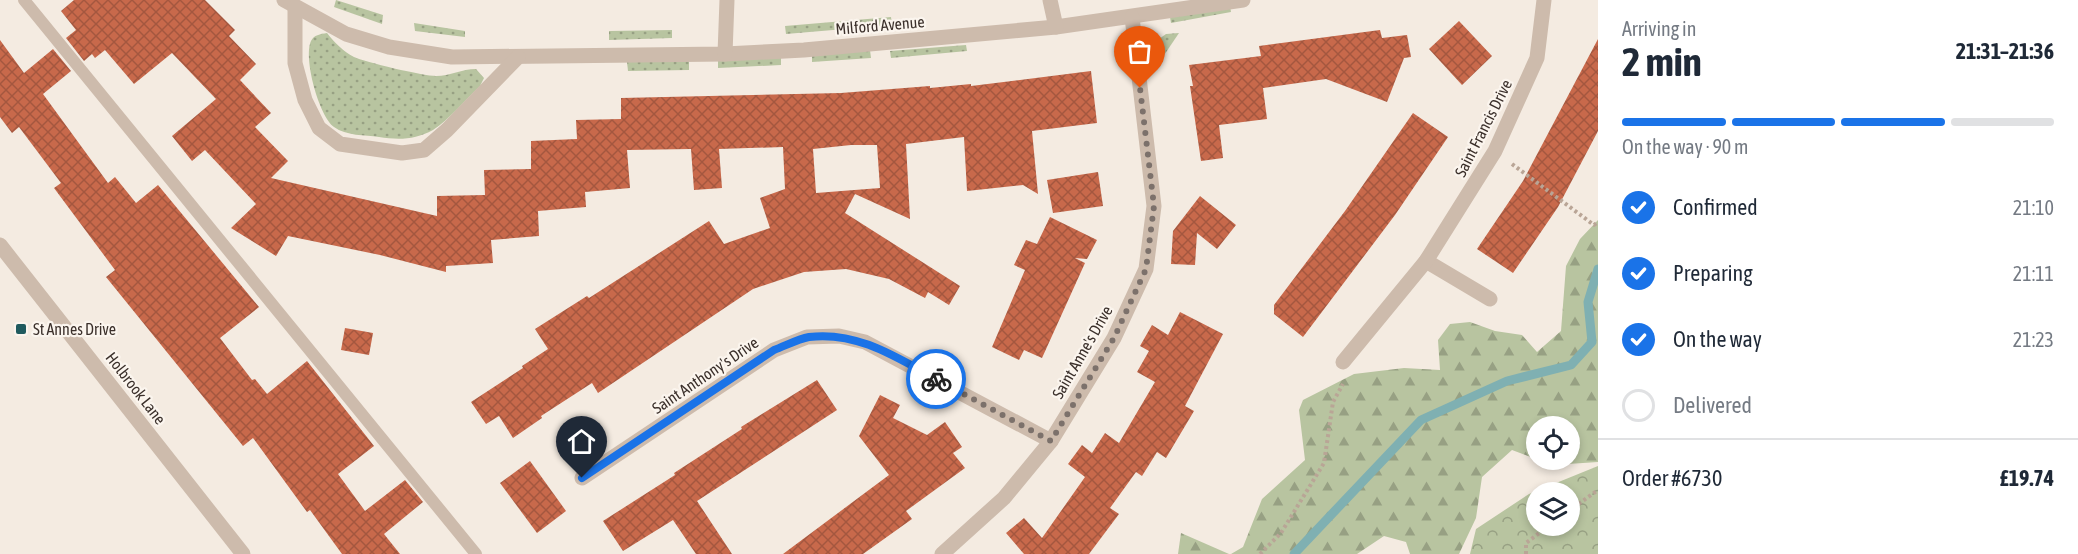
<!DOCTYPE html>
<meta charset="utf-8">
<style>
:root{--surface:#fff;--page:#f6f6f7;--text:#1f2937;--muted:#747a83;--line:#e0e1e3;--accent:#1a73e8}
body{margin:0;font-family:"Asap Condensed",sans-serif;background:var(--page);color:var(--text);height:100vh;display:flex;flex-direction:column;font-size:22px;white-space:nowrap}
*{box-sizing:border-box;margin:0}
p{font-size:20px;color:var(--muted)}
.icon{flex:none;width:33px;height:33px;fill:none;stroke:currentColor;stroke-width:2;stroke-linecap:round;stroke-linejoin:round}
.map{position:relative;flex:1;overflow:hidden}
.sheet{display:flex;flex-direction:column;background:var(--surface);width:480px}
.sheet>*{flex:none}
.controls{position:absolute;left:1526px;top:416px;display:grid;gap:12px}
.controls a{display:grid;place-items:center;width:54px;height:54px;border-radius:50%;background:var(--surface);box-shadow:0 3px 9px #0003;font-size:30px}
.pin{position:absolute;display:grid;place-items:center;width:51px;height:51px;color:#fff;margin:-62px -26px;border-radius:50% 50% 50% 0;rotate:-45deg;box-shadow:0 0 6px #0007}
.pin .icon{rotate:45deg}
.courier{position:absolute;display:grid;place-items:center;width:60px;height:60px;margin:-30px;border:4px solid #1a73e8;border-radius:50%;background:#fff;color:#222;box-shadow:0 2px 8px #0007}
.headline em{font-style:normal;font-weight:700}
.headline div{display:flex;flex-direction:column-reverse}
.headline{display:flex;align-items:center;justify-content:space-between;height:102px;padding:0 24px}
h1{font-size:39px;font-weight:700;line-height:45px}
.bar{display:grid;grid-template-columns:repeat(4,1fr);gap:9px 6px;align-content:center;height:72px;padding:0 24px}
.bar i{height:8px;border-radius:4px;background:var(--line)}
.bar .on{background:var(--accent)}
.bar p{grid-column:span 4}
.line{display:flex;align-items:center;gap:15px;padding:0 24px;border-top:2px solid var(--line)}
.line div{flex:1}
ol{padding:0 24px;list-style:none}
li{display:flex;align-items:center;gap:18px;height:66px}
li p{margin-inline-start:auto}
li .icon{padding:6px;border-radius:50%;background:var(--accent);color:#fff;stroke-width:4}
li:last-child{color:var(--muted)}
li i{width:33px;height:33px;border:3px solid var(--line);border-radius:50%}
main{display:flex;flex:1;min-height:0}
.map>svg:first-child{display:block}
.grass{fill:url(#grass-dots)}
.forest{fill:url(#forest-firs)}
.park{fill:url(#park-crowns);fill-rule:evenodd}
.lines{fill:none;stroke-linecap:round;stroke-linejoin:round}
.stream{stroke:#7fb0b2;stroke-width:9}
.building{fill:url(#building-cross-hatch);fill-rule:evenodd}
.path{stroke:#b9a596;stroke-width:4;stroke-dasharray:3 3;stroke-linecap:butt}
.lane{stroke:#cdbbac;stroke-width:12}
.street{stroke:#cdbbac;stroke-width:15}
.done{stroke:#7c716b;stroke-width:6;stroke-dasharray:0 10.8}
.route{stroke:#1a73e8;stroke-width:8}
.poi-dot{fill:#1f5a5e;stroke:#fbf5ee;stroke-width:2}
.labels{text-anchor:middle;stroke-width:4.5;stroke-linejoin:round;paint-order:stroke}
.street-label{font-size:16px;fill:#3b302b;stroke:#fbf5ee}
.poi-label{font-size:16px;fill:#3b302b;stroke:#fbf5ee;text-anchor:start}
</style>
<main>
<div class="map">
<svg width="1598" height="554" viewBox="0 0 1598 554">
<defs>
<pattern id="grass-dots" width="8" height="8" patternUnits="userSpaceOnUse" patternTransform="scale(1.5)"><rect width="8" height="8" fill="#b8c4a0"/><path d="M2 2h.1M6 6h.1" fill="none" stroke="#97a083" stroke-width="1.8" stroke-linecap="round"/></pattern>
<pattern id="forest-firs" width="22" height="20" patternUnits="userSpaceOnUse" patternTransform="scale(1.5)"><rect width="22" height="20" fill="#b8c4a0"/><path d="M5 1l3.5 6h-7zM16 11l3.5 6h-7z" fill="#97a083"/></pattern>
<pattern id="park-crowns" width="20" height="18" patternUnits="userSpaceOnUse" patternTransform="scale(1.5)"><rect width="20" height="18" fill="#b8c4a0"/><path d="M2 6a3 3 0 1 1 6 0M12 15a3 3 0 1 1 6 0" fill="none" stroke="#97a083"/></pattern>
<pattern id="building-cross-hatch" width="8" height="8" patternUnits="userSpaceOnUse" patternTransform="scale(1.5)"><rect width="8" height="8" fill="#c8694b"/><path d="M0 0l8 8M0 8l8-8" fill="none" stroke="#a4573f"/></pattern>
</defs>
<rect width="100%" height="100%" fill="#f4ebe1"/>
<g class="grass">
<polygon points="336,0 383,15 382,24 334,7"/>
<polygon points="1230,6 1231,12 1171,23 1170,17"/>
<polygon points="891,17 892,25 786,34 785,26"/>
<polygon points="414,23 465,31 465,37 415,31"/>
<polygon points="672,30 672,38 609,40 609,31"/>
<path d="M327,33c8,10 16,18 27,24 10,5 70,19 82,19 14,0 26,-7 40,-7l8,9 -4,8c-14,13 -31,34 -47,44 -18,10 -35,10 -54,7 -14,-2 -33,-1 -45,-10 -15,-11 -31,-69 -23,-86 3,-6 9,-7 16,-8z"/>
<polygon points="1179,33 1154,70 1152,44 1166,34"/>
<polygon points="966,45 967,51 891,58 890,51"/>
<polygon points="870,50 871,58 812,62 812,54"/>
<polygon points="781,58 781,65 718,68 718,61"/>
<polygon points="689,61 689,70 628,71 627,62"/>
</g>
<g class="forest">
<polygon points="1598,220 1598,462 1553,465 1537,459 1569,459 1569,426 1536,426 1536,459 1512,450 1482,477 1476,518 1459,554 1410,554 1406,542 1384,536 1357,554 1231,554 1243,547 1262,499 1305,460 1299,410 1303,400 1354,374 1404,368 1440,370 1438,340 1450,324 1470,322 1495,331 1522,335 1537,352 1561,331 1566,266 1580,239"/>
<polygon points="1181,533 1229,554 1178,554"/>
</g>
<path class="park" d="M1598,466v88h-128l6,-25 53,-35zM1536,492h33v33h-33z"/>
<g class="lines">
<polyline class="stream" points="1294,554 1421,420 1507,381 1571,365 1592,342 1588,302 1598,269"/>
</g>
<g class="building">
<path d="M74,0h131l30,30 -6,6 27,28 -16,16 31,33 -16,14 33,34 -17,17 166,38v-20l48,-1 -1,-25 47,-1v-28l46,-2 -1,-19 45,-1v-21l220,-5 89,-7v2l41,-4v2l120,-15 6,52 -65,8 6,63 -15,-9 -56,6 -3,-54 -58,7 4,75 -55,-25 -10,19 115,73 -11,19 -21,-13 -3,6 -36,-19 -43,-10 -42,3 -51,17 -155,104 -6,-10 -51,33 1,2 -29,20 -14,-22 -13,8 -15,-22 52,-34 -1,-2 26,-17 -13,-20 52,-33 2,2 120,-77 15,23 46,-16 -10,-30 25,-9 -2,-42 -64,2 3,39 -28,2 -3,-41 -64,1 3,38 -45,4 1,15 -48,4 1,25 -48,4 2,23 -47,3v6l-66,-17 -92,-19 -12,20 -45,-28 25,-24 -51,-54 -13,11 -20,-25 44,-37 -44,-46 -38,31 -29,-34 -10,8 -3,-4 -8,7 -18,-23 10,-8 -15,-19zM851,145h26l3,43 -64,5 -3,-44z"/>
<polygon points="1459,21 1492,56 1462,85 1429,49"/>
<polygon points="1380,30 1382,38 1407,35 1411,57 1404,58 1387,102 1326,79 1263,88 1267,119 1219,125 1223,158 1201,161 1190,86 1193,86 1189,65 1261,56 1259,46"/>
<polygon points="1598,39 1598,131 1558,207 1513,273 1477,249 1523,181"/>
<polygon points="0,40 24,73 53,49 71,71 43,94 108,183 115,177 136,203 158,185 259,307 220,338 252,380 255,379 267,394 307,361 374,446 338,474 365,511 405,480 423,502 384,534 400,554 342,554 310,510 307,512 253,438 243,446 106,277 115,270 54,188 61,183 19,127 12,133 0,117"/>
<polygon points="1413,113 1448,137 1395,215 1303,337 1274,314 1274,305 1345,211"/>
<polygon points="1098,172 1103,206 1053,213 1047,180"/>
<polygon points="1200,196 1236,225 1217,249 1197,233 1195,265 1171,264 1173,231"/>
<polygon points="1050,217 1097,240 1087,259 1075,258 1085,263 1042,358 1024,350 1019,360 992,347 1025,270 1014,265 1026,240 1037,244"/>
<polygon points="1180,312 1223,334 1185,406 1194,411 1166,458 1157,452 1142,476 1136,472 1110,508 1119,514 1089,554 1024,554 1006,533 1024,518 1042,538 1085,477 1068,464 1082,445 1092,453 1105,433 1119,443 1155,382 1137,372 1149,351 1140,346 1152,325 1168,335"/>
<polygon points="345,328 373,333 369,355 341,350"/>
<polygon points="817,380 837,410 697,501 732,554 696,554 673,520 623,551 603,521 675,475 674,473 742,429 741,427"/>
<polygon points="880,395 900,405 893,418 927,435 945,422 962,447 953,453 965,468 906,511 912,519 863,554 783,554 889,475 859,436"/>
<polygon points="530,461 566,511 537,533 500,483"/>
</g>
<g class="lines">
<g class="path">
<polyline points="1512,164 1594,225 1598,222"/>
<polyline points="1569,511 1598,490"/>
<polyline points="1260,554 1281,533 1324,463 1333,402 1343,384"/>
<polyline points="1526,554 1526,543 1550,525"/>
</g>
<polyline class="lane" points="24,0 476,554"/>
<g class="street">
<polyline points="284,0 346,34 389,47 452,57 725,54 804,50 1056,27 1243,0"/>
<polyline points="1050,0 1056,27"/>
<polyline points="295,7 295,63 305,100 319,128 340,144 402,153 424,150 447,130 518,57"/>
<polyline points="725,54 727,0"/>
<polyline points="0,245 243,554"/>
<polyline points="1426,261 1490,299"/>
<polyline points="1343,362 1426,261 1495,151 1537,58 1544,0"/>
<polyline points="582,478 774,350 807,337 839,336 865,342 1051,441"/>
<polyline points="942,554 1004,498 1051,441 1114,338 1146,269 1154,206 1132,17"/>
</g>
</g>
<g class="lines">
<polyline class="done" points="936,379 1051,441 1114,338 1146,269 1154,206 1140,88"/>
<path class="route" d="M582,478l192,-128c11,-4 24,-11 35,-13 48,-6 87,20 127,42"/>
</g>
<rect class="poi-dot" x="15" y="323" width="12" height="12" rx="3"/>
<g class="labels">
<g class="street-label">
<text transform="translate(880 25) rotate(-5)" y="6">Milford Avenue</text>
<text transform="translate(1483 128) rotate(-63)" y="6">Saint Francis Drive</text>
<text transform="translate(1082 352) rotate(-60)" y="6">Saint Anne's Drive</text>
<text transform="translate(705 375) rotate(-34)" y="6">Saint Anthony's Drive</text>
<text transform="translate(136 388) rotate(52)" y="6">Holbrook Lane</text>
</g>
<g class="poi-label">
<text x="33" y="335">St Annes Drive</text>
</g>
</g>
</svg>
<div class="controls">
<a><svg class="icon" aria-label="locate" viewBox="0 0 24 24"><circle cx="12" cy="12" r="6"/><path d="M12 2v4M12 18v4M2 12h4M18 12h4"/></svg></a>
<a><svg class="icon" aria-label="layers" viewBox="0 0 24 24"><path d="M12 4l9 5-9 5-9-5zM3 14l9 5 9-5"/></svg></a>
</div>
<div class="pin" style="left:1140px;top:88px;background:#ea580c"><svg class="icon" aria-label="bag" viewBox="0 0 24 24"><path d="M5 8h14l-1 12H6zM9 8a3 3 0 0 1 6 0"/></svg></div>
<div class="pin" style="left:582px;top:478px;background:#1f2937"><svg class="icon" aria-label="home" viewBox="0 0 24 24"><path d="M3 11l9-7 9 7M6 9v11h12V9"/></svg></div>
<div class="courier" style="left:936px;top:379px"><svg class="icon" aria-label="bike" viewBox="0 0 24 24"><circle cx="6" cy="16" r="4"/><circle cx="18" cy="16" r="4"/><path d="M6 16l4-8h5l3 8M10 8l3 8H6M13 5h3"/></svg></div>
</div>
<section class="sheet">
<div class="headline"><div><h1>2 min</h1><p>Arriving in</p></div><em>21:31–21:36</em></div>
<div class="bar"><i class="on"></i><i class="on"></i><i class="on"></i><i></i><p>On the way · 90 m</p></div>
<ol>
<li><svg class="icon" aria-label="check" viewBox="0 0 24 24"><path d="M5 12l5 5 9-10"/></svg>Confirmed<p>21:10</p></li>
<li><svg class="icon" aria-label="check" viewBox="0 0 24 24"><path d="M5 12l5 5 9-10"/></svg>Preparing<p>21:11</p></li>
<li><svg class="icon" aria-label="check" viewBox="0 0 24 24"><path d="M5 12l5 5 9-10"/></svg>On the way<p>21:23</p></li>
<li><i></i>Delivered</li>
</ol>
<div class="line" style="height:78px"><div>Order #6730</div><b>£19.74</b></div>
</section>
</main>
